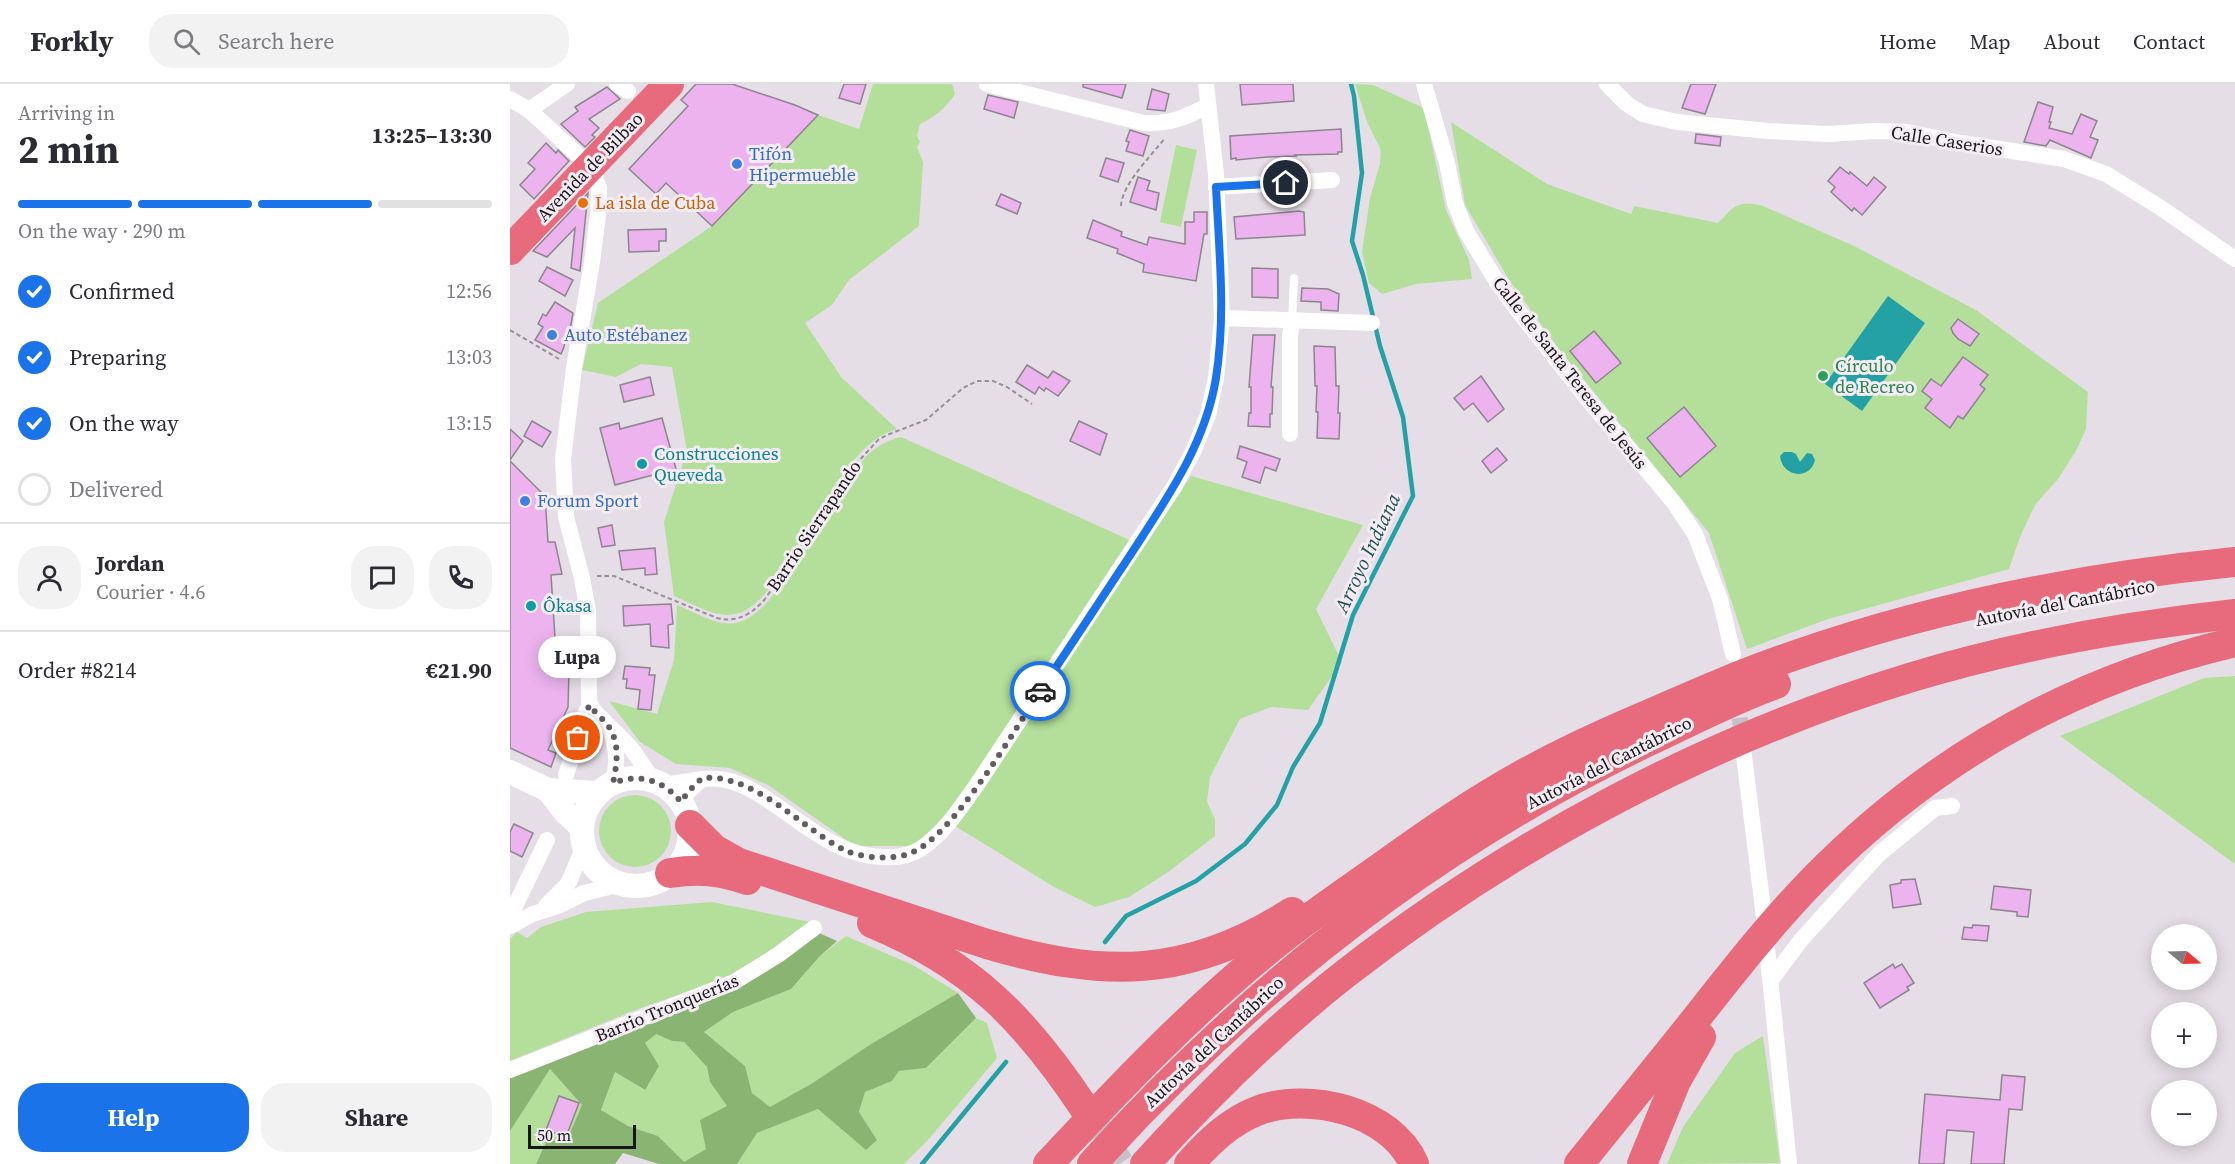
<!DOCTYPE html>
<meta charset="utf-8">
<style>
:root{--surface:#fff;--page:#f2f2f3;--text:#2b2b33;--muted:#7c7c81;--line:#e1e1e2;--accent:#1a73e8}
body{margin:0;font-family:"Source Serif 4",serif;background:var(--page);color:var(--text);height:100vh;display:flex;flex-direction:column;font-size:22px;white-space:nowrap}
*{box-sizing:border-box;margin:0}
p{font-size:20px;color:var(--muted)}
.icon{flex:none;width:33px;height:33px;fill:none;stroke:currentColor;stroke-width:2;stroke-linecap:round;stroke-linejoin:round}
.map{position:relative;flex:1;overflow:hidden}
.drawer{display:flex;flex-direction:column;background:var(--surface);width:510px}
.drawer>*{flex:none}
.needle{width:39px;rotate:109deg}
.fabs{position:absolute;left:1641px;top:840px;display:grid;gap:12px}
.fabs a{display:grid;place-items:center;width:66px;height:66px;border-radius:50%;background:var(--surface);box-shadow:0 3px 15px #0003;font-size:30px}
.scale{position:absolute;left:18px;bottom:15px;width:108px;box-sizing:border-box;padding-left:6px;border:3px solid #181618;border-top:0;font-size:16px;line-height:21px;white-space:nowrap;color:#181618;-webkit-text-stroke:4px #f3ecf3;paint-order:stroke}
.pin{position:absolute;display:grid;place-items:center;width:51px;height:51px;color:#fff;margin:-26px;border:3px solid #fff;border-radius:50%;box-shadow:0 2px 6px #0007}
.courier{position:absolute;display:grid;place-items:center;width:60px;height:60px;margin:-30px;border:4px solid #1a73e8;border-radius:50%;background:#fff;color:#222;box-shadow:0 2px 8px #0007}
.bubble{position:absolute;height:42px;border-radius:21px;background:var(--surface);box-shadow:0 3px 15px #0003;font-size:20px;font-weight:700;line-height:42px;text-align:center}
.summary em{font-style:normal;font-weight:700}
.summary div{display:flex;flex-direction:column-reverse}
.summary{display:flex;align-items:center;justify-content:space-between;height:102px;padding:0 18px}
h1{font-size:39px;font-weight:700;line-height:45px}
.bar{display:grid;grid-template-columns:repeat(4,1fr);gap:9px 6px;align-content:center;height:72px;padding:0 18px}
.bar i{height:8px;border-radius:4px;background:var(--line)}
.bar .on{background:var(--accent)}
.bar p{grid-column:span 4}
.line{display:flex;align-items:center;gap:15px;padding:0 18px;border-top:2px solid var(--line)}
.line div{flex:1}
.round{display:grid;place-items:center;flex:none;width:63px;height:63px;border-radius:24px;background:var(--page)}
ol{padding:0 18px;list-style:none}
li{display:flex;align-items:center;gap:18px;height:66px}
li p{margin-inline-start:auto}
li .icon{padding:6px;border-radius:50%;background:var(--accent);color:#fff;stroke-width:4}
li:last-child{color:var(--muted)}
li i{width:33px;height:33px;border:3px solid var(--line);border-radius:50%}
.cta{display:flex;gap:12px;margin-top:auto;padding:12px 18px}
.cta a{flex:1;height:69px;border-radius:24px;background:var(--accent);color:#fff;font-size:24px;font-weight:700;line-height:69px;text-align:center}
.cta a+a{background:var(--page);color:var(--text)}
header{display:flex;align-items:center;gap:36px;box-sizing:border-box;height:84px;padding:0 30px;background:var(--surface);border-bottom:2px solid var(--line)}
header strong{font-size:28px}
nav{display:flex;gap:33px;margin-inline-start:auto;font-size:21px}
.search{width:420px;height:54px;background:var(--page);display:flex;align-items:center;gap:15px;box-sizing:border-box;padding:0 21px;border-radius:24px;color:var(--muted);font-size:22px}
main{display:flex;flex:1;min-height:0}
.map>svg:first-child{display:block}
.green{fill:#b3df9b}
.forest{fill:#89b472;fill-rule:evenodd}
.water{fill:#23a1a5}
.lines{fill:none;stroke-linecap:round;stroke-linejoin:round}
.stream{stroke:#23a1a5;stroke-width:4.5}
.building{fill:#ecb3ef;stroke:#8c858c;stroke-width:1.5}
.street-tunnel{stroke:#c7c0c7;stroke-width:16;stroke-dasharray:16 8;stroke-linecap:butt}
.highway-tunnel{stroke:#c7c0c7;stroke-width:30;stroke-dasharray:30 15;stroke-linecap:butt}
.path{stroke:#969096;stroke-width:2;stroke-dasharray:4.5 3;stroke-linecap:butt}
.lane{stroke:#fff;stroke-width:8}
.street{stroke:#fff;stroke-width:16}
.secondary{stroke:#fff;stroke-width:24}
.highway{stroke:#e76b7d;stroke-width:30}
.done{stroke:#605c60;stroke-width:6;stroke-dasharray:0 10.8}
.route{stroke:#1a73e8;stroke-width:8}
.shop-dot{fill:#3f7fe0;stroke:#f3ecf3;stroke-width:2}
.food-dot{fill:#e8710a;stroke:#f3ecf3;stroke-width:2}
.leisure-dot{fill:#2e9e5b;stroke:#f3ecf3;stroke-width:2}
.culture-dot{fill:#0f9aa8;stroke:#f3ecf3;stroke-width:2}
.labels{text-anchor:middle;stroke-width:6;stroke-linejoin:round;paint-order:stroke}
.street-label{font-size:18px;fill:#181618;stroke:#f3ecf3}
.shop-label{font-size:18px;fill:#366cbe;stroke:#f3ecf3;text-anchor:start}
.food-label{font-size:18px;fill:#c56008;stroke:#f3ecf3;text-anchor:start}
.leisure-label{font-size:18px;fill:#27864d;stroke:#f3ecf3;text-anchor:start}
.culture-label{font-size:18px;fill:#0d838f;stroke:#f3ecf3;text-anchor:start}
.water-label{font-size:20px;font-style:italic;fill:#1f5153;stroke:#f3ecf3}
</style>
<header>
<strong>Forkly</strong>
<div class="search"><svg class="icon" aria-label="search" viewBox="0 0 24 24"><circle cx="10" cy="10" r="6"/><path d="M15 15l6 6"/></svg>Search here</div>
<nav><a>Home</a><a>Map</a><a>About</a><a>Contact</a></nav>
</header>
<main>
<section class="drawer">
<div class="summary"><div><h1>2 min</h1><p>Arriving in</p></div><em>13:25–13:30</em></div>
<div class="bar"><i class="on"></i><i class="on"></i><i class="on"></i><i></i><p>On the way · 290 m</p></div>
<ol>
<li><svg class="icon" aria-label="check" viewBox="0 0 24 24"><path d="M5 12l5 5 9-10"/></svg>Confirmed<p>12:56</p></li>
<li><svg class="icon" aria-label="check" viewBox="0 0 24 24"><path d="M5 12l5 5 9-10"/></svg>Preparing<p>13:03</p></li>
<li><svg class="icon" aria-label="check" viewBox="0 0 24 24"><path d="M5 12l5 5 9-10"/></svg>On the way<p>13:15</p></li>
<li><i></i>Delivered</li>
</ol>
<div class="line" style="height:108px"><a class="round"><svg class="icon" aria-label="person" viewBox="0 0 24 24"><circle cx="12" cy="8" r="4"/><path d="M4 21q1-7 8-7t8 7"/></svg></a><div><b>Jordan</b><p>Courier · 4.6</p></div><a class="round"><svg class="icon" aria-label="chat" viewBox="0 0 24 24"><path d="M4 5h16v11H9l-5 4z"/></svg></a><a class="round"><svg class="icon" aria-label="phone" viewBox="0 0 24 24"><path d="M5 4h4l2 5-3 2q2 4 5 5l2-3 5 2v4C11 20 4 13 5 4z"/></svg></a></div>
<div class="line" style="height:78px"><div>Order #8214</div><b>€21.90</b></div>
<div class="cta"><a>Help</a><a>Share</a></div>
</section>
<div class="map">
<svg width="1725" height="1080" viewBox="0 0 1725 1080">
<rect width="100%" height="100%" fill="#e6dee6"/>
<g class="green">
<path d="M363,0h79l3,10c-9,14 -20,23 -35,30l-3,12 3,6 -3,5 6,15 -4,64 -70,54 -17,25 -27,18 37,55 55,51c-19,6 -29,15 -42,30l-90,135c-32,36 -54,18 -91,2l-10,-74 23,-71 -15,-84 -31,-3 -25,13 -34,-7 16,-67 114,-77 106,-111 41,14z"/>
<polygon points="845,0 863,1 914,24 936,126 959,176 962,195 906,200 872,210 859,199 852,168 860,114 870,80 871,66 857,38"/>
<path d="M941,38l96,62 84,30 3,-8 84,17c16,-17 18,-22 43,-18l93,41 122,64 112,82 -2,37 -10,22 -18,28 -23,26 -15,32 -11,32 -181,50 -81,30 -38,-116 -151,-185 -50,-70 -43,-73z"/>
<polygon points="666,61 687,66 671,143 650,138"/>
<path d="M391,353l231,104 -184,275 -32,30h-61l-87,-61 -38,-17 -54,-4 -36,-22 -31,-41 48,13 17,-54 3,-55c41,18 59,33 93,-6l96,-143c11,-9 21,-16 35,-19z"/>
<polygon points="681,392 853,441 806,525 832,578 798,626 761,623 730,635 700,693 697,718 705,735 705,752 658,788 619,813 585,823 544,803 445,742 556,581"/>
<polygon points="1725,592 1725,780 1550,652 1694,594"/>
<circle cx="125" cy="747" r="36"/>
<polygon points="202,818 300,838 226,890 123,927 0,977 0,855 7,848 17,854 31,843 76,828"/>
<polygon points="336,852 403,881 448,909 361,960 301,1000 260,1024 242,1009 235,982 194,948 223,928 281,905 310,872"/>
<polygon points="466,934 477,939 487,974 419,1055 394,1080 227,1080 247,1049 308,1025 367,1056 349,1028 355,1008 382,997 389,987 416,984"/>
<polygon points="146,950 162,957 174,958 197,983 200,998 217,1022 196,1065 174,1079 148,1052 118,1042 91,1026 105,988 134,1006 134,958"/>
<polygon points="1253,952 1270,1079 1157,1080 1173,1043 1225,969"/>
<polygon points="40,985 72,1021 56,1058 37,1056 26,1080 0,1080 0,1047"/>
</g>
<path class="forest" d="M309,849l18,8 -17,15 -29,33 -58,23 -29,20 41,34 7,27 18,14 41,-23 60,-40 87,-51 18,25 -50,50 -27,3 -7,10 -27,11 -6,20 18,28 -11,10 -48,-41 -61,24 -20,31h-78l-36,-11 -8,11h-79l11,-24 19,2 16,-37 -32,-36 -40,62v-55l20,-7zM146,950l16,7 12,1 23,25 3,15 17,24 -27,14 6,29 -22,13 -26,-26 -30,-10 -27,-16 14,-38 30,18 14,-24 -14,-23z"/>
<g class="water">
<polygon points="1378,212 1415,239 1352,327 1315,300"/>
<path d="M1282,368l4,2 4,8 7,-9 5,1 3,6c-5,21 -33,17 -35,-4l4,-4z"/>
</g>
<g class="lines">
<g class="stream">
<polyline points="595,858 616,832 686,797 735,760 767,721 783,683 810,639 843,531 903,412 893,333 870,262 853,191 842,157 852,89 844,12 841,0"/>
<polyline points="412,1080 496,978"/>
</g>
</g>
<g class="building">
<polygon points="186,0 222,0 285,21 308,31 202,142 156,99 146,110 119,85 178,22 171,16"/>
<polygon points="334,0 356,0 350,20 329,14"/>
<polygon points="573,0 616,0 612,14 573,3"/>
<polygon points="730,0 783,0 784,17 732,21"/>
<polygon points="1181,0 1206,0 1195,30 1172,24"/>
<polygon points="97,3 110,15 79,35 89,44 82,51 85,53 75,63 51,40 68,27 65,23"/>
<polygon points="642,5 659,10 655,27 637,25"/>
<polygon points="478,11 508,18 504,34 474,25"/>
<polygon points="1528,18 1543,23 1539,38 1541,38 1539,44 1562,50 1571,30 1587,37 1580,53 1588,56 1581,74 1540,56 1536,62 1514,58"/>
<polygon points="831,45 832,68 828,68 828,70 785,71 786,72 757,73 726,76 726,74 721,75 720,52"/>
<polygon points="620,46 639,52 633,72 616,67 619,58 616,57"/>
<polygon points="1186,50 1211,53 1210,62 1185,59"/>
<polygon points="36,59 46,69 48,66 59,77 24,115 10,101 25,85 18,79"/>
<polygon points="596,74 614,79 608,98 590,92"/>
<polygon points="1330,83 1339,90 1340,88 1357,102 1364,93 1376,103 1352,131 1344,124 1342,127 1321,108 1325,103 1318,97"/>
<polygon points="628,93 640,97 637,106 649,109 646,126 620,118"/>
<polygon points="78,109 70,187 61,184 65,144 37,173 23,167"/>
<polygon points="491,110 511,119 507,130 486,121"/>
<polygon points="789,127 794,128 795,151 726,155 724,133"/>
<polygon points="684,128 697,128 697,150 694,150 686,197 633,188 634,180 607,169 608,165 577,154 583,136 612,148 611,152 637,161 639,153 675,160 675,138 684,138"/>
<polygon points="156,145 156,157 149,157 149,167 119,168 118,146"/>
<polygon points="37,183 63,196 55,212 29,197"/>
<polygon points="742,184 768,185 768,214 742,213"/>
<polygon points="792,204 818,205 829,210 828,227 811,226 811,218 791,217"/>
<polygon points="45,218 63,229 59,252 56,252 54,263 51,270 25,256 33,243 28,240 33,230 36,232"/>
<polygon points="1448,235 1469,250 1460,262 1448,255 1443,249 1441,244"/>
<polygon points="1084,247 1111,279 1086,299 1060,267"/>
<polygon points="743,251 765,251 761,303 763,303 762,330 760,330 760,343 738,342 739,329 741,329 741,303 739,303"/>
<polygon points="804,262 825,263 826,302 829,302 828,329 830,329 829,355 807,354 808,328 806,328 807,302 805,302"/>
<polygon points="1453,273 1478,291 1470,301 1475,305 1453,335 1448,332 1440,344 1415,324 1422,315 1412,307 1421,295 1431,302"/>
<polygon points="517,281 538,294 543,287 560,297 548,312 536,304 534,307 529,303 525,310 506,298"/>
<polygon points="971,292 994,325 978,338 963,319 954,326 944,314"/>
<polygon points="140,293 144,311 114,318 110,301"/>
<polygon points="1174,323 1206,362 1170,393 1137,354"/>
<polygon points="152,334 166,385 105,401 90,344 109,339 110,345"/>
<polygon points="22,337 41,348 32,363 14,352"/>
<polygon points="569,337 597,350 590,371 560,357"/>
<polygon points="0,345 13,357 0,376"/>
<polygon points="730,362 770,375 766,387 755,383 750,399 732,393 737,378 727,374"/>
<polygon points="987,364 997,376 981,389 972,377"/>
<polygon points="0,377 35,412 38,458 45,458 52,490 41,491 45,554 60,553 58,623 38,666 46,669 41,683 0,664"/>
<polygon points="102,441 105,461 92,463 88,444"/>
<polygon points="145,464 147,490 135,491 135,484 112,486 109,467"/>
<polygon points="161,520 163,540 158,541 159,564 141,562 140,540 114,542 113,522"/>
<polygon points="115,582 140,584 139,591 145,591 141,626 128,625 130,606 116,604 117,595 113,595"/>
<polygon points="4,740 23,749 12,773 0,767 0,748"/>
<polygon points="1405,795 1411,820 1383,824 1380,801 1391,799 1391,796"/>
<polygon points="1484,802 1521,806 1518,833 1507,832 1507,828 1481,825"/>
<polygon points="1463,841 1479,842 1477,857 1452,855 1454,843 1462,844"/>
<polygon points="1383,880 1385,884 1392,880 1404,899 1397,903 1399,906 1370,924 1354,899"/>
<polygon points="1492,991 1515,993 1512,1026 1499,1025 1494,1080 1461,1080 1464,1048 1437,1046 1434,1080 1409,1080 1415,1010 1490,1016"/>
<polygon points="49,1012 69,1019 56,1053 36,1046"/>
</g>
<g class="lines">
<polyline class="street-tunnel" points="1227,610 1233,662"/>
<polyline class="highway-tunnel" points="575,1025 609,1080"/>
<g class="path">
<path d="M611,122c1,-22 31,-51 44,-68"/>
<polyline points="0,246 49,275"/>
<path d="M87,492h17l103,42c20,5 35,-4 48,-19l92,-136 21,-23 9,-5 39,-15 37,-32 14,-7h16l14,6 25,17"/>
</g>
<polyline class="lane" points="782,237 784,194"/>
<g class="street">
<polyline points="107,0 118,7"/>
<path d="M477,0l157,39c27,1 40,-5 64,-17"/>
<polyline points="914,0 937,79 945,119 956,147 987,198 1006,224 1080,318 1165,420 1185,450 1210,515 1223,570"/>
<polyline points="1097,0 1117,20 1133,30 1167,38 1258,47 1318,50 1365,47 1397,48 1451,59 1554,75 1596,90 1648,122 1725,175"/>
<polyline points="0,15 19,26 81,83 89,104 88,131 82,178 64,284 53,375 56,433 72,494 78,528 79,618 84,627 121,664 143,696"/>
<polyline points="19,26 57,0"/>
<polyline points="706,103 822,96"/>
<polyline points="712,234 862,239"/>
<polyline points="780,350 780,252 782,237"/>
<path d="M100,645c7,19 8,33 3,54"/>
<polyline points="1234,672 1253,825 1279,1080"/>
<polyline points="56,691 76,628 80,621"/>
<path d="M192,695c28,-3 49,9 72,25 34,23 66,52 109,53 14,1 27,-1 39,-9 23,-16 38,-40 54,-62l198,-299 20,-37 14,-35 8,-37 6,-60 -6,-144 -10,-90"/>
<polyline points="154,701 192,695 178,708 171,718"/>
<polyline points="36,822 58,800 74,762"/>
<polyline points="5,840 2,831 5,822 37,756"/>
<polyline points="0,842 23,830 48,822 74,809 112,800"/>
<polyline points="1261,896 1291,856 1369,770 1425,724 1442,722"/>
<polyline points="0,986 224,898 268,871 304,844"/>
</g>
<g class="secondary">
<polyline points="0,688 38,706 88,709"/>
<circle cx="126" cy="748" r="54"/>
<polyline points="38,706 55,728 72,744"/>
</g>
<g class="highway">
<polyline points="0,166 159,0"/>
<path d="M180,741l24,24 25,14 248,81c116,34 200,35 305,-32"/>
<path d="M160,789c28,-4 50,-3 77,7"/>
<path d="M362,839c100,41 154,97 213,186"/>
<path d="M538,1080c72,-77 144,-153 226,-219 32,-26 66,-49 100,-73 50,-36 101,-72 155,-101 38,-21 78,-39 118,-56 48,-21 96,-42 146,-59 143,-50 292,-79 442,-94"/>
<path d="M582,1080c162,-180 352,-328 572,-430 37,-18 73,-36 112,-50"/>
<path d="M635,1080c62,-68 127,-133 200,-190 167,-130 361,-234 564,-296 106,-32 216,-52 326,-64"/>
<path d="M679,1080c20,-22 40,-42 68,-53 51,-20 134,0 157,53"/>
<path d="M1069,1080c36,-44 72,-89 108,-134 41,-52 82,-105 128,-152 118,-120 256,-198 420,-236"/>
<polyline points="1132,1080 1166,997 1191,953"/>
</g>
</g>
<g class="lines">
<path class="done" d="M68,654l8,-27 4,-6c5,9 14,14 19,22 11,17 8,37 4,56 27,-10 50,-3 68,19l7,-10 14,-14c52,-5 99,50 144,73 20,7 47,10 67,1 40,-17 102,-122 127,-161"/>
<path class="route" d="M530,607c30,-44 59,-89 89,-134 36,-56 76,-111 87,-179 10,-63 3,-128 0,-191l70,-4"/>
</g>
<g class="shop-dot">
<circle cx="227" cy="80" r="6"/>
<circle cx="42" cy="251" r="6"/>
<circle cx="15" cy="417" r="6"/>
</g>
<circle class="food-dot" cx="73" cy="119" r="6"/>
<circle class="leisure-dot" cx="1313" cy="292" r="6"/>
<g class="culture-dot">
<circle cx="132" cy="380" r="6"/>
<circle cx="21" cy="522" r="6"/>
</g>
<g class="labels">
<g class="street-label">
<text transform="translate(1437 57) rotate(9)" y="6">Calle Caserios</text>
<text transform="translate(80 83) rotate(-46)" y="6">Avenida de Bilbao</text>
<text transform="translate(1060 289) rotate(52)" y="6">Calle de Santa Teresa de Jesús</text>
<text transform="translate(304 442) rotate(-56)" y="6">Barrio Sierrapando</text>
<text transform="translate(1555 519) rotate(-11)" y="6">Autovía del Cantábrico</text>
<text transform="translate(1099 679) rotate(-27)" y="6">Autovía del Cantábrico</text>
<text transform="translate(157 924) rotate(-22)" y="6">Barrio Tronquerías</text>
<text transform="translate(704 958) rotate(-43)" y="6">Autovía del Cantábrico</text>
</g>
<g class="shop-label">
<text x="239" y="76">Tifón<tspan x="239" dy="21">Hipermueble</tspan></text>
<text x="54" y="257">Auto Estébanez</text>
<text x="27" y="423">Forum Sport</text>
</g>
<g class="food-label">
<text x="85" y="125">La isla de Cuba</text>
</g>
<g class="leisure-label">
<text x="1325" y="288">Círculo<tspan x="1325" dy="21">de Recreo</tspan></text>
</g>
<g class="culture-label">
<text x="144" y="376">Construcciones<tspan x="144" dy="21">Queveda</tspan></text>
<text x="33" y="528">Ôkasa</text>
</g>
<g class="water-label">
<text transform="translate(857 469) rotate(-65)" y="7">Arroyo Indiana</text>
</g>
</g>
</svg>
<div class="fabs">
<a><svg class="needle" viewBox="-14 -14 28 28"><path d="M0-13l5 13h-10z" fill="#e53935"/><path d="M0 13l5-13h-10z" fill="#7c7c81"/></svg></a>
<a>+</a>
<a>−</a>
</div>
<div class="scale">50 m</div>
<div class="pin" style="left:68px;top:654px;background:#ea580c"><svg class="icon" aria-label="bag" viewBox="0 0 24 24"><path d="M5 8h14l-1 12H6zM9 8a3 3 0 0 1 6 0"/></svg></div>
<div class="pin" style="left:776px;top:99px;background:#1f2937"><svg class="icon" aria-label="home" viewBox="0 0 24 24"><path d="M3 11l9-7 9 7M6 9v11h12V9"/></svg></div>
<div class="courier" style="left:530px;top:607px"><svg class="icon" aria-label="car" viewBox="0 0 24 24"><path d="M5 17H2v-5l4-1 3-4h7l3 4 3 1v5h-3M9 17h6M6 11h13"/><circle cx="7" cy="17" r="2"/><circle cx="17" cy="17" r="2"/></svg></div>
<div class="bubble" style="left:28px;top:552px;width:78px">Lupa</div>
</div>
</main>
